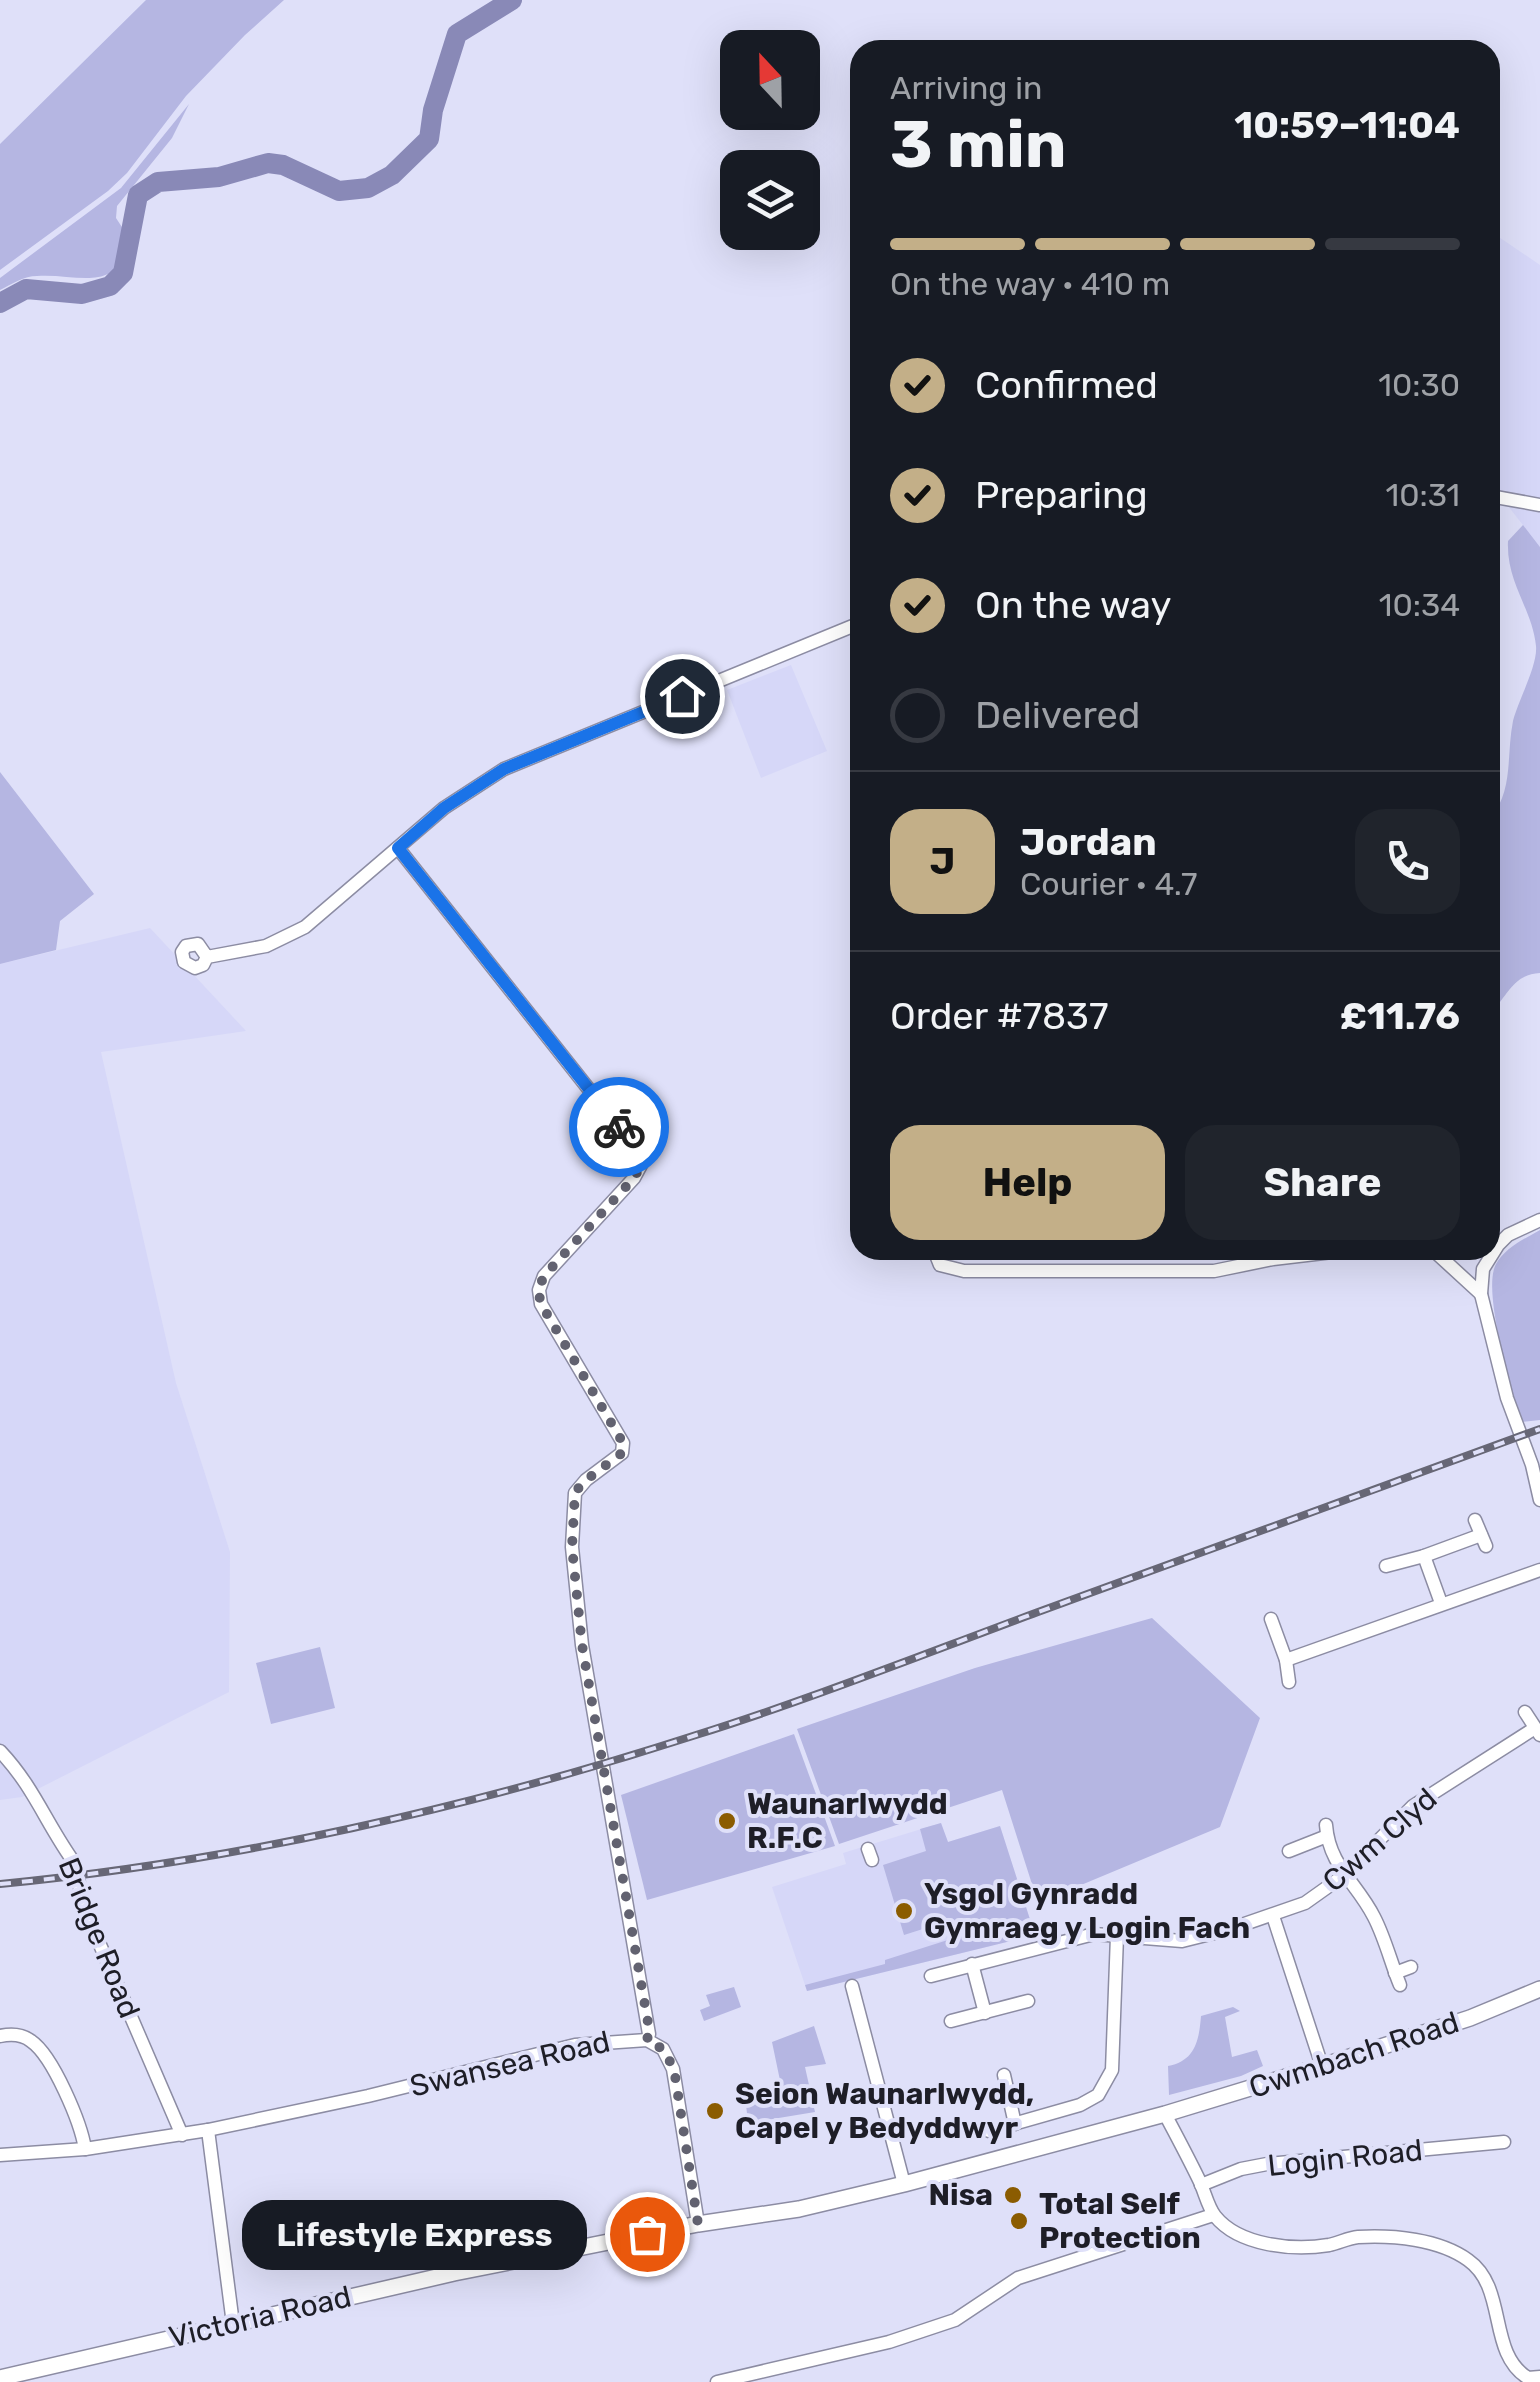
<!DOCTYPE html>
<meta charset="utf-8">
<style>
:root{--surface:#171b24;--page:#20242c;--text:#f1f3f6;--muted:#9ea1a6;--line:#363941;--accent:#c3af88}
body{margin:0;font-family:Rubik,sans-serif;background:var(--page);color:var(--text);height:100vh;display:flex;flex-direction:column;font-size:38px;white-space:nowrap}
*{box-sizing:border-box;margin:0}
p{font-size:32px;color:var(--muted)}
.icon{flex:none;width:55px;height:55px;fill:none;stroke:currentColor;stroke-width:2;stroke-linecap:round;stroke-linejoin:round}
.map{position:relative;flex:1;overflow:hidden}
.sheet{position:absolute;left:850px;top:40px;width:650px;height:1220px;display:flex;flex-direction:column;background:var(--surface);border-radius:30px;box-shadow:0 10px 40px #0002}
.sheet>*{flex:none}
.needle{width:65px;rotate:338deg}
.controls{position:absolute;left:720px;top:30px;display:grid;gap:20px}
.controls a{display:grid;place-items:center;width:100px;height:100px;border-radius:20px;background:var(--surface);box-shadow:0 10px 40px #0002;font-size:50px}
.pin{position:absolute;display:grid;place-items:center;width:85px;height:85px;color:#fff;margin:-42px;border:5px solid #fff;border-radius:50%;box-shadow:0 2px 10px #0007}
.courier{position:absolute;display:grid;place-items:center;width:100px;height:100px;margin:-50px;border:8px solid #1a73e8;border-radius:50%;background:#fff;color:#222;box-shadow:0 2px 12px #0007}
.bubble{position:absolute;height:70px;border-radius:30px;background:var(--surface);box-shadow:0 10px 40px #0002;font-size:32px;font-weight:700;line-height:70px;text-align:center}
.headline em{font-style:normal;font-weight:700}
.headline div{display:flex;flex-direction:column-reverse}
.headline{display:flex;align-items:center;justify-content:space-between;height:170px;padding:0 40px}
h1{font-size:65px;font-weight:700;line-height:75px}
.bar{display:grid;grid-template-columns:repeat(4,1fr);gap:15px 10px;align-content:center;height:120px;padding:0 40px}
.bar i{height:12px;border-radius:8px;background:var(--line)}
.bar .on{background:var(--accent)}
.bar p{grid-column:span 4}
.line{display:flex;align-items:center;gap:25px;padding:0 40px;border-top:2px solid var(--line)}
.line div{flex:1}
.round{display:grid;place-items:center;flex:none;width:105px;height:105px;border-radius:30px;background:var(--page)}
ol{padding:0 40px;list-style:none}
li{display:flex;align-items:center;gap:30px;height:110px}
li p{margin-inline-start:auto}
li .icon{padding:10px;border-radius:50%;background:var(--accent);color:#111;stroke-width:4}
li:last-child{color:var(--muted)}
li i{width:55px;height:55px;border:5px solid var(--line);border-radius:50%}
.action{display:flex;gap:20px;margin-top:auto;padding:20px 40px}
.action a{flex:1;height:115px;border-radius:30px;background:var(--accent);color:#111;font-size:40px;font-weight:700;line-height:115px;text-align:center}
.action a+a{background:var(--page);color:var(--text)}
.map>svg:first-child{display:block}
.built{fill:#d6d7f8}
.green{fill:#b5b6e2}
.lines{fill:none;stroke-linecap:round;stroke-linejoin:round}
.river{stroke:#8989b7;stroke-width:20}
.minor-casing{stroke:#8c8ca3;stroke-width:15}
.major-casing{stroke:#8c8ca3;stroke-width:18}
.minor{stroke:#fff;stroke-width:12}
.major{stroke:#fff;stroke-width:15}
.rail-casing{stroke:#676776;stroke-width:8}
.rail{stroke:#dfe0f9;stroke-width:4;stroke-dasharray:11;stroke-linecap:butt}
.minor-bridge-casing{stroke:#8c8ca3;stroke-width:15;stroke-linecap:butt}
.minor-bridge{stroke:#fff;stroke-width:12}
.done{stroke:#626270;stroke-width:10;stroke-dasharray:0 18}
.route{stroke:#1a73e8;stroke-width:12}
.poi-dot{fill:#8b5c01;stroke:#dfe0f9;stroke-width:4}
.labels{text-anchor:middle;stroke-width:8;stroke-linejoin:round;paint-order:stroke}
.poi-label{font-size:30px;font-weight:bold;fill:#1e1e27;stroke:#dfe0f9;text-anchor:start}
.street-label{font-size:30px;fill:#1e1e27;stroke:#dfe0f9}
</style>
<div class="map">
<svg width="1540" height="2382" viewBox="0 0 1540 2382">
<rect width="100%" height="100%" fill="#dfe0f9"/>
<g class="built">
<polygon points="1490,231 1540,265 1540,547 1490,483"/>
<polygon points="791,665 827,751 761,778 727,690"/>
<polygon points="150,928 246,1031 101,1052 176,1383 230,1552 229,1692 22,1797 0,1800 0,964"/>
<polygon points="941,1823 948,1842 1000,1826 1035,1935 807,1991 772,1887 846,1864 843,1853"/>
</g>
<g class="green">
<polygon points="146,0 284,0 245,35 186,96 127,173 108,191 0,270 0,144"/>
<path d="M189,104l-17,34 -55,68 -1,12 15,23c-14,54 -54,32 -94,35 -13,0 -25,8 -37,14v-12l121,-90z"/>
<path d="M1523,525l17,22v426c-27,1 -33,24 -50,41v-195c24,-29 16,-63 23,-98 5,-20 25,-56 23,-75 -4,-38 -30,-63 -28,-105z"/>
<polygon points="0,772 94,894 60,921 56,950 0,964"/>
<path d="M1540,1230v190l-19,2 -3,-9c-8,-31 -36,-123 -22,-149 9,-16 28,-25 44,-34z"/>
<polygon points="1152,1618 1260,1718 1220,1827 1038,1903 1002,1790 839,1844 797,1729 975,1668"/>
<polygon points="320,1647 335,1708 271,1724 256,1663"/>
<polygon points="794,1734 835,1846 647,1900 621,1795"/>
<polygon points="941,1823 948,1842 1000,1826 1035,1935 807,1991 805,1985 885,1964 885,1960 954,1938 948,1921 904,1935 883,1865 926,1851 920,1829"/>
<polygon points="734,1987 741,2007 704,2021 700,2010 710,2006 706,1995"/>
<path d="M1233,2007l7,4 -15,6 7,40 25,-7 6,16 -22,10 -72,19 -1,-29c27,-5 31,-25 33,-50z"/>
<polygon points="814,2026 826,2064 805,2067 815,2112 748,2123 745,2095 782,2090 772,2042"/>
</g>
<g class="lines">
<polyline class="river" points="0,303 26,289 82,294 110,286 123,273 138,195 158,182 219,177 268,163 283,165 339,191 368,188 392,175 429,139 433,110 457,34 512,0"/>
<defs>
<g id="minor">
<polyline points="1490,496 1540,505"/>
<polyline points="398,848 633,1145 642,1163 634,1178 544,1276 539,1290 541,1304 623,1443 622,1453 586,1480 575,1493 572,1547 582,1645 649,2034 647,2040"/>
<polyline points="207,957 198,944 186,946 182,952 184,962 195,968 203,965 207,957 266,946 305,927 444,808 504,769 860,623"/>
<polyline points="1540,1220 1508,1235 1498,1245 1483,1269 1481,1294 1507,1398 1532,1465 1540,1500"/>
<polyline points="934,1250 940,1265 964,1271 1214,1271 1273,1259 1349,1250"/>
<polyline points="1433,1250 1481,1294"/>
<polyline points="1475,1520 1486,1546"/>
<polyline points="1424,1556 1441,1603"/>
<polyline points="1386,1566 1424,1556 1481,1535"/>
<polyline points="1271,1619 1286,1660 1289,1682"/>
<polyline points="1286,1660 1540,1570"/>
<polyline points="1525,1712 1540,1735"/>
<path d="M0,1751c35,37 47,75 76,114"/>
<path d="M1326,1825c3,41 31,58 48,92 11,21 17,46 26,68"/>
<polyline points="868,1849 872,1860"/>
<polyline points="1289,1851 1327,1836"/>
<polyline points="82,1903 182,2135"/>
<polyline points="1273,1916 1322,2066"/>
<polyline points="972,1964 985,2013"/>
<polyline points="1395,1973 1411,1967"/>
<polyline points="931,1976 1094,1934 1182,1941 1230,1929 1305,1903 1343,1876 1413,1806 1535,1728"/>
<polyline points="852,1986 904,2184"/>
<polyline points="951,2021 1028,2001"/>
<path d="M0,2036c10,-2 22,-2 31,5 22,15 50,82 54,108"/>
<polyline points="1004,2075 1015,2124"/>
<path d="M1165,2114c12,23 24,45 35,68 5,11 8,25 15,34 24,30 79,35 114,29 10,-2 19,-7 29,-8 35,-2 81,2 110,23 40,28 19,93 60,118l12,-1"/>
<polyline points="208,2130 233,2324"/>
<polyline points="989,2131 1080,2105 1098,2095 1112,2070 1117,1936"/>
<polyline points="0,2155 85,2149 208,2130 368,2096 575,2045 647,2040 663,2049 673,2069 698,2224"/>
<polyline points="1201,2185 1241,2169 1267,2164 1504,2142"/>
<polyline points="717,2382 889,2342 955,2320 1018,2278 1213,2215"/>
</g>
<polyline id="major" points="0,2378 454,2273 698,2224 799,2209 904,2184 1165,2114 1322,2066 1470,2018 1540,1989"/>
</defs>
<use href="#minor" class="minor-casing"/>
<use href="#major" class="major-casing"/>
<use href="#minor" class="minor"/>
<use href="#major" class="major"/>
<defs>
<path id="rail" d="M0,1884c233,-22 473,-77 696,-149 115,-36 228,-81 342,-123 168,-61 335,-122 502,-183"/>
</defs>
<use href="#rail" class="rail-casing"/>
<use href="#rail" class="rail"/>
<defs>
<polyline id="minor-bridge" points="76,1865 82,1903"/>
</defs>
<use href="#minor-bridge" class="minor-bridge-casing"/>
<use href="#minor-bridge" class="minor-bridge"/>
</g>
<g class="lines">
<polyline class="done" points="619,1127 642,1163 634,1178 544,1276 538,1290 541,1304 623,1443 622,1453 586,1480 575,1492 572,1547 582,1645 650,2034 646,2040 663,2049 674,2069 698,2224 647,2234"/>
<polyline class="route" points="619,1127 398,848 444,808 504,769 682,696"/>
</g>
<g class="poi-dot">
<circle cx="727" cy="1821" r="10"/>
<circle cx="904" cy="1911" r="10"/>
<circle cx="715" cy="2111" r="10"/>
<circle cx="1013" cy="2195" r="10"/>
<circle cx="1019" cy="2221" r="10"/>
</g>
<g class="labels">
<g class="poi-label">
<text x="747" y="1814">Waunarlwydd<tspan x="747" dy="34">R.F.C</tspan></text>
<text x="924" y="1904">Ysgol Gynradd<tspan x="924" dy="34">Gymraeg y Login Fach</tspan></text>
<text x="735" y="2104">Seion Waunarlwydd,<tspan x="735" dy="34">Capel y Bedyddwyr</tspan></text>
<text x="993" y="2205" text-anchor="end">Nisa</text>
<text x="1039" y="2214">Total Self<tspan x="1039" dy="34">Protection</tspan></text>
</g>
<g class="street-label">
<text transform="translate(1380 1840) rotate(-41)" y="10">Cwm Clyd</text>
<text transform="translate(99 1938) rotate(68)" y="10">Bridge Road</text>
<text transform="translate(1354 2055) rotate(-18)" y="10">Cwmbach Road</text>
<text transform="translate(510 2064) rotate(-13)" y="10">Swansea Road</text>
<text transform="translate(1345 2158) rotate(-6)" y="10">Login Road</text>
<text transform="translate(260 2317) rotate(-13)" y="10">Victoria Road</text>
</g>
</g>
</svg>
<div class="controls">
<a><svg class="needle" viewBox="-14 -14 28 28"><path d="M0-13l5 13h-10z" fill="#e53935"/><path d="M0 13l5-13h-10z" fill="#9ea1a6"/></svg></a>
<a><svg class="icon" aria-label="layers" viewBox="0 0 24 24"><path d="M12 4l9 5-9 5-9-5zM3 14l9 5 9-5"/></svg></a>
</div>
<div class="pin" style="left:647px;top:2234px;background:#ea580c"><svg class="icon" aria-label="bag" viewBox="0 0 24 24"><path d="M5 8h14l-1 12H6zM9 8a3 3 0 0 1 6 0"/></svg></div>
<div class="pin" style="left:682px;top:696px;background:#1f2937"><svg class="icon" aria-label="home" viewBox="0 0 24 24"><path d="M3 11l9-7 9 7M6 9v11h12V9"/></svg></div>
<div class="courier" style="left:619px;top:1127px"><svg class="icon" aria-label="bike" viewBox="0 0 24 24"><circle cx="6" cy="16" r="4"/><circle cx="18" cy="16" r="4"/><path d="M6 16l4-8h5l3 8M10 8l3 8H6M13 5h3"/></svg></div>
<div class="bubble" style="left:242px;top:2200px;width:345px">Lifestyle Express</div>
<section class="sheet">
<div class="headline"><div><h1>3 min</h1><p>Arriving in</p></div><em>10:59–11:04</em></div>
<div class="bar"><i class="on"></i><i class="on"></i><i class="on"></i><i></i><p>On the way · 410 m</p></div>
<ol>
<li><svg class="icon" aria-label="check" viewBox="0 0 24 24"><path d="M5 12l5 5 9-10"/></svg>Confirmed<p>10:30</p></li>
<li><svg class="icon" aria-label="check" viewBox="0 0 24 24"><path d="M5 12l5 5 9-10"/></svg>Preparing<p>10:31</p></li>
<li><svg class="icon" aria-label="check" viewBox="0 0 24 24"><path d="M5 12l5 5 9-10"/></svg>On the way<p>10:34</p></li>
<li><i></i>Delivered</li>
</ol>
<div class="line" style="height:180px"><b class="round" style="background:var(--accent);color:#111">J</b><div><b>Jordan</b><p>Courier · 4.7</p></div><a class="round"><svg class="icon" aria-label="phone" viewBox="0 0 24 24"><path d="M5 4h4l2 5-3 2q2 4 5 5l2-3 5 2v4C11 20 4 13 5 4z"/></svg></a></div>
<div class="line" style="height:130px"><div>Order #7837</div><b>£11.76</b></div>
<div class="action"><a>Help</a><a>Share</a></div>
</section>
</div>
